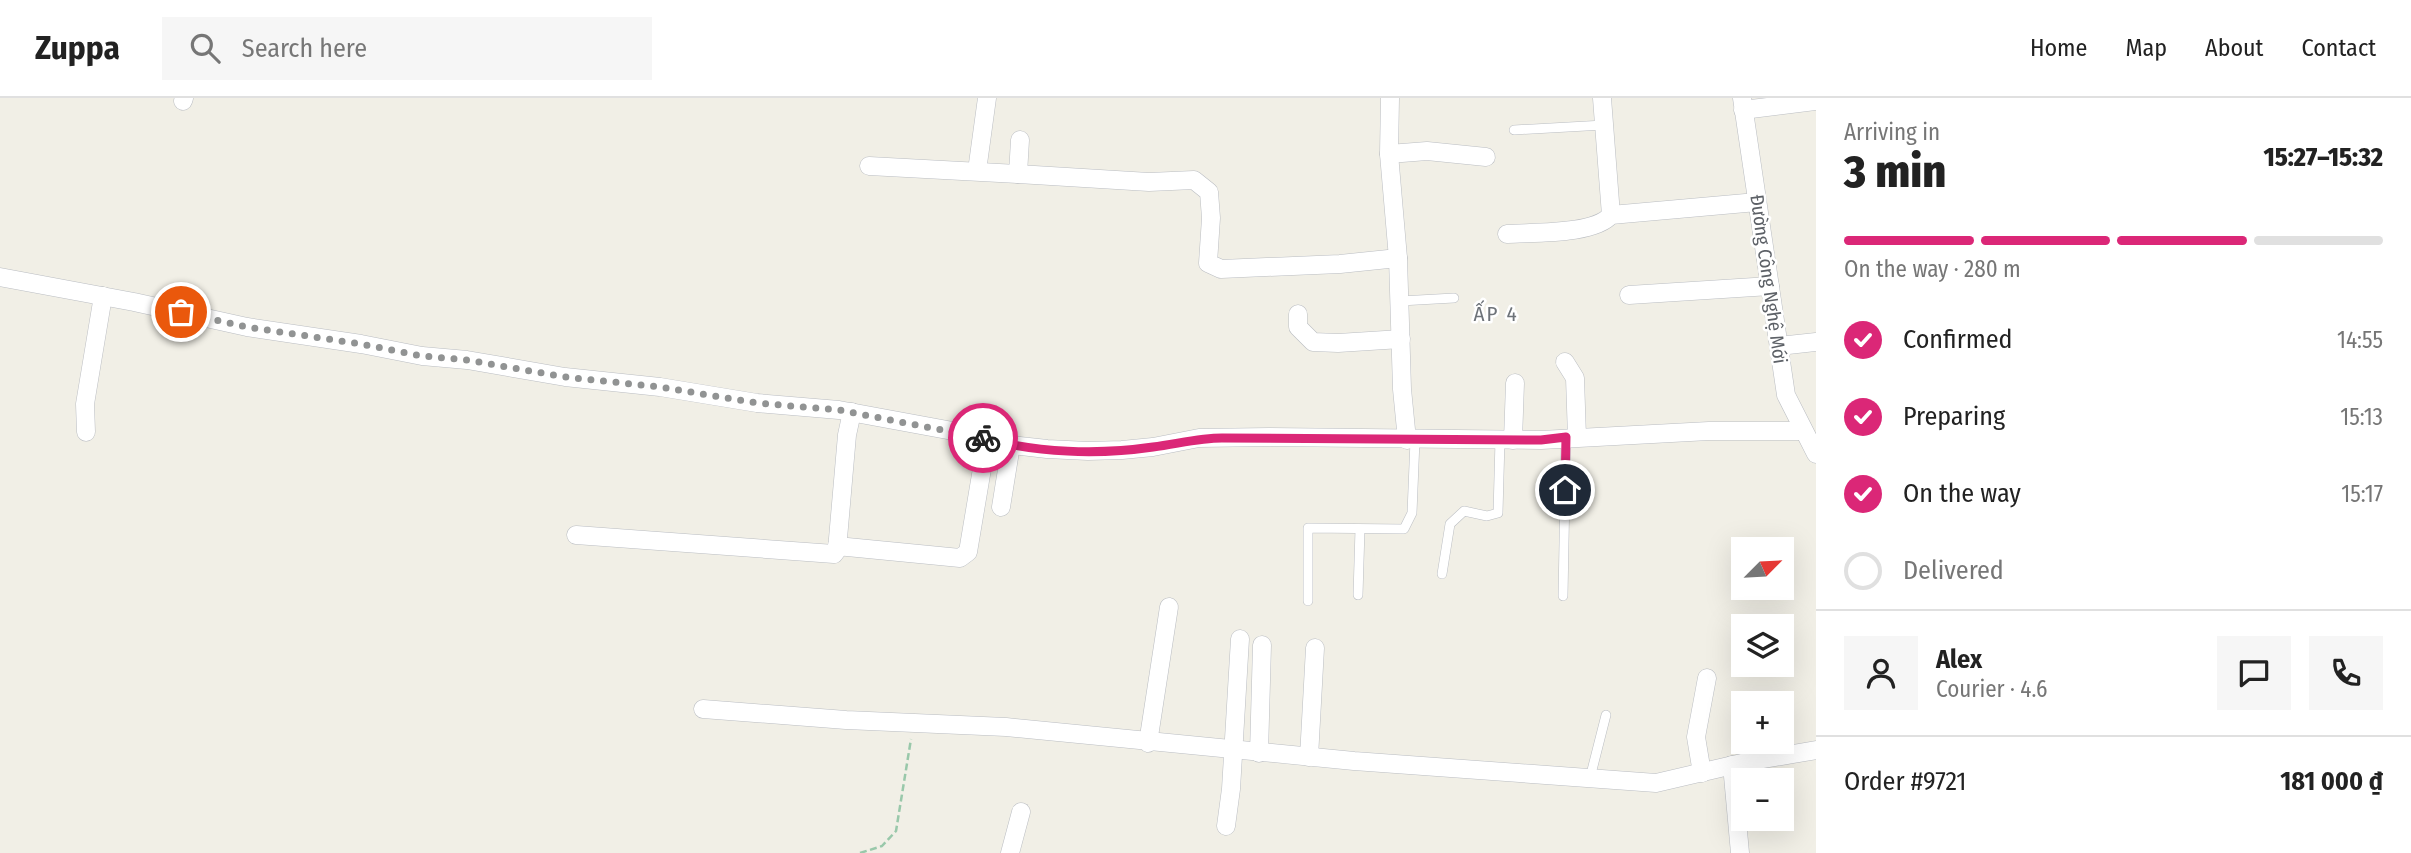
<!DOCTYPE html>
<meta charset="utf-8">
<style>
:root{--surface:#fff;--page:#f6f6f6;--text:#222;--muted:#767676;--line:#e0e0e0;--accent:#db2777}
body{margin:0;font-family:"Fira Sans Condensed",sans-serif;background:var(--page);color:var(--text);height:100vh;display:flex;flex-direction:column;font-size:26px;white-space:nowrap}
*{box-sizing:border-box;margin:0}
p{font-size:23px;color:var(--muted)}
.icon{flex:none;width:38px;height:38px;fill:none;stroke:currentColor;stroke-width:2;stroke-linecap:round;stroke-linejoin:round}
.map{position:relative;flex:1;overflow:hidden}
.drawer{display:flex;flex-direction:column;background:var(--surface);width:595px}
.drawer>*{flex:none}
.needle{width:46px;rotate:66deg}
.buttons{position:absolute;left:1731px;top:439px;display:grid;gap:14px}
.buttons a{display:grid;place-items:center;width:63px;height:63px;border-radius:0px;background:var(--surface);box-shadow:0 7px 28px #0002;font-size:35px}
.pin{position:absolute;display:grid;place-items:center;width:60px;height:60px;color:#fff;margin:-30px;border:4px solid #fff;border-radius:50%;box-shadow:0 2px 7px #0007}
.courier{position:absolute;display:grid;place-items:center;width:70px;height:70px;margin:-35px;border:5px solid #db2777;border-radius:50%;background:#fff;color:#222;box-shadow:0 2px 9px #0007}
.summary em{font-style:normal;font-weight:800}
.summary div{display:flex;flex-direction:column-reverse}
.summary{display:flex;align-items:center;justify-content:space-between;height:119px;padding:0 28px}
h1{font-size:46px;font-weight:800;line-height:52px}
.bar{display:grid;grid-template-columns:repeat(4,1fr);gap:10px 7px;align-content:center;height:84px;padding:0 28px}
.bar i{height:9px;border-radius:5px;background:var(--line)}
.bar .current{background:var(--accent)}
.bar p{grid-column:span 4}
.line{display:flex;align-items:center;gap:18px;padding:0 28px;border-top:2px solid var(--line)}
.line div{flex:1}
.round{display:grid;place-items:center;flex:none;width:74px;height:74px;border-radius:0px;background:var(--page)}
ol{padding:0 28px;list-style:none}
li{display:flex;align-items:center;gap:21px;height:77px}
li p{margin-inline-start:auto}
li .icon{padding:7px;border-radius:50%;background:var(--accent);color:#fff;stroke-width:4}
li:last-child{color:var(--muted)}
li i{width:38px;height:38px;border:4px solid var(--line);border-radius:50%}
header{display:flex;align-items:center;gap:42px;box-sizing:border-box;height:98px;padding:0 35px;background:var(--surface);border-bottom:2px solid var(--line)}
header strong{font-size:33px}
nav{display:flex;gap:38px;margin-inline-start:auto;font-size:24px}
.search{width:490px;height:63px;background:var(--page);display:flex;align-items:center;gap:18px;box-sizing:border-box;padding:0 24px;border-radius:0px;color:var(--muted);font-size:26px}
main{display:flex;flex:1;min-height:0}
.map>svg:first-child{display:block}
.lines{fill:none;stroke-linecap:round;stroke-linejoin:round}
.service-casing{stroke:#babdc2;stroke-width:10}
.minor-casing{stroke:#babdc2;stroke-width:19}
.path{stroke:#99c8aa;stroke-width:2.5;stroke-dasharray:7 3.5;stroke-linecap:butt}
.service{stroke:#fff;stroke-width:9}
.minor{stroke:#fff;stroke-width:18}
.done{stroke:#919393;stroke-width:7;stroke-dasharray:0 12.6}
.route{stroke:#db2777;stroke-width:9}
.labels{text-anchor:middle;stroke-width:5;stroke-linejoin:round;paint-order:stroke}
.street-label{font-size:19px;fill:#5d6167;stroke:#fff}
.neighbourhood-label{font-size:21px;letter-spacing:2px;fill:#6e7379;stroke:#fff}
</style>
<header>
<strong>Zuppa</strong>
<div class="search"><svg class="icon" aria-label="search" viewBox="0 0 24 24"><circle cx="10" cy="10" r="6"/><path d="M15 15l6 6"/></svg>Search here</div>
<nav><a>Home</a><a>Map</a><a>About</a><a>Contact</a></nav>
</header>
<main>
<div class="map">
<svg width="1816" height="755" viewBox="0 0 1816 755">
<rect width="100%" height="100%" fill="#f1efe6"/>
<g class="lines">
<defs>
<g id="service">
<polyline points="1514,32 1604,27"/>
<polyline points="1400,203 1454,200"/>
<polyline points="1442,476 1450,426 1464,413 1487,418 1498,415 1500,342"/>
<polyline points="1358,497 1360,431"/>
<polyline points="1563,498 1566,339"/>
<polyline points="1308,503 1308,430 1404,431 1412,415 1415,342"/>
<polyline points="1590,680 1606,617"/>
</g>
<g id="minor">
<polyline points="1390,0 1389,56 1398,160 1402,291 1407,342"/>
<polyline points="1602,0 1611,117"/>
<polyline points="1742,0 1786,297 1816,356"/>
<polyline points="183,3 184,0"/>
<polyline points="1743,12 1816,3"/>
<polyline points="1020,42 1018,76 1149,84 1194,82 1209,94 1211,120 1208,165 1221,171 1340,166 1398,160"/>
<polyline points="1389,56 1427,53 1486,59"/>
<polyline points="869,68 1018,76"/>
<polyline points="977,73 987,0"/>
<path d="M1507,136c26,-2 87,1 104,-19l146,-13"/>
<polyline points="0,179 134,204 247,229 361,246 422,258 467,262 565,279 660,289 757,305 839,312 969,336 1011,347 1047,351 1088,353 1122,352 1153,349 1199,340 1269,339 1541,342 1709,333 1803,333"/>
<polyline points="1629,197 1770,188"/>
<polyline points="1298,216 1298,229 1313,244 1338,245 1401,241"/>
<polyline points="1779,248 1816,244"/>
<polyline points="1565,264 1575,280 1577,339"/>
<polyline points="86,334 85,306 103,198"/>
<polyline points="1513,342 1515,285"/>
<polyline points="1001,409 1011,347"/>
<polyline points="576,437 834,456 837,452 847,337 852,314"/>
<polyline points="837,448 960,460 968,454 987,341"/>
<polyline points="703,611 846,622 1006,629 1354,663 1656,685 1746,664 1816,652"/>
<polyline points="1148,645 1169,509"/>
<polyline points="1259,655 1262,547"/>
<polyline points="1309,659 1315,550"/>
<polyline points="1732,667 1740,755"/>
<polyline points="1702,675 1696,639 1707,580"/>
<polyline points="1226,728 1231,691 1240,541"/>
<polyline points="1010,755 1021,714"/>
</g>
</defs>
<use href="#service" class="service-casing"/>
<use href="#minor" class="minor-casing"/>
<polyline class="path" points="860,755 882,748 896,733 911,641"/>
<use href="#service" class="service"/>
<use href="#minor" class="minor"/>
</g>
<g class="lines">
<polyline class="done" points="181,214 247,229 361,246 422,258 467,262 565,279 660,289 757,305 839,312 983,340"/>
<path class="route" d="M983,340c54,15 115,17 170,9 24,-3 46,-9 69,-9l319,2 25,-3 -1,53"/>
</g>
<g class="labels">
<g class="street-label">
<text transform="translate(1769 181) rotate(82)" y="7">Đường Công Nghệ Mới</text>
</g>
<g class="neighbourhood-label">
<text x="1496" y="223">ẤP 4</text>
</g>
</g>
</svg>
<div class="buttons">
<a><svg class="needle" viewBox="-14 -14 28 28"><path d="M0-13l5 13h-10z" fill="#e53935"/><path d="M0 13l5-13h-10z" fill="#767676"/></svg></a>
<a><svg class="icon" aria-label="layers" viewBox="0 0 24 24"><path d="M12 4l9 5-9 5-9-5zM3 14l9 5 9-5"/></svg></a>
<a>+</a>
<a>−</a>
</div>
<div class="pin" style="left:181px;top:214px;background:#ea580c"><svg class="icon" aria-label="bag" viewBox="0 0 24 24"><path d="M5 8h14l-1 12H6zM9 8a3 3 0 0 1 6 0"/></svg></div>
<div class="pin" style="left:1565px;top:392px;background:#1f2937"><svg class="icon" aria-label="home" viewBox="0 0 24 24"><path d="M3 11l9-7 9 7M6 9v11h12V9"/></svg></div>
<div class="courier" style="left:983px;top:340px"><svg class="icon" aria-label="bike" viewBox="0 0 24 24"><circle cx="6" cy="16" r="4"/><circle cx="18" cy="16" r="4"/><path d="M6 16l4-8h5l3 8M10 8l3 8H6M13 5h3"/></svg></div>
</div>
<section class="drawer">
<div class="summary"><div><h1>3 min</h1><p>Arriving in</p></div><em>15:27–15:32</em></div>
<div class="bar"><i class="current"></i><i class="current"></i><i class="current"></i><i></i><p>On the way · 280 m</p></div>
<ol>
<li><svg class="icon" aria-label="check" viewBox="0 0 24 24"><path d="M5 12l5 5 9-10"/></svg>Confirmed<p>14:55</p></li>
<li><svg class="icon" aria-label="check" viewBox="0 0 24 24"><path d="M5 12l5 5 9-10"/></svg>Preparing<p>15:13</p></li>
<li><svg class="icon" aria-label="check" viewBox="0 0 24 24"><path d="M5 12l5 5 9-10"/></svg>On the way<p>15:17</p></li>
<li><i></i>Delivered</li>
</ol>
<div class="line" style="height:126px"><a class="round"><svg class="icon" aria-label="person" viewBox="0 0 24 24"><circle cx="12" cy="8" r="4"/><path d="M4 21q1-7 8-7t8 7"/></svg></a><div><b>Alex</b><p>Courier · 4.6</p></div><a class="round"><svg class="icon" aria-label="chat" viewBox="0 0 24 24"><path d="M4 5h16v11H9l-5 4z"/></svg></a><a class="round"><svg class="icon" aria-label="phone" viewBox="0 0 24 24"><path d="M5 4h4l2 5-3 2q2 4 5 5l2-3 5 2v4C11 20 4 13 5 4z"/></svg></a></div>
<div class="line" style="height:91px"><div>Order #9721</div><b>181 000 ₫</b></div>
</section>
</main>
